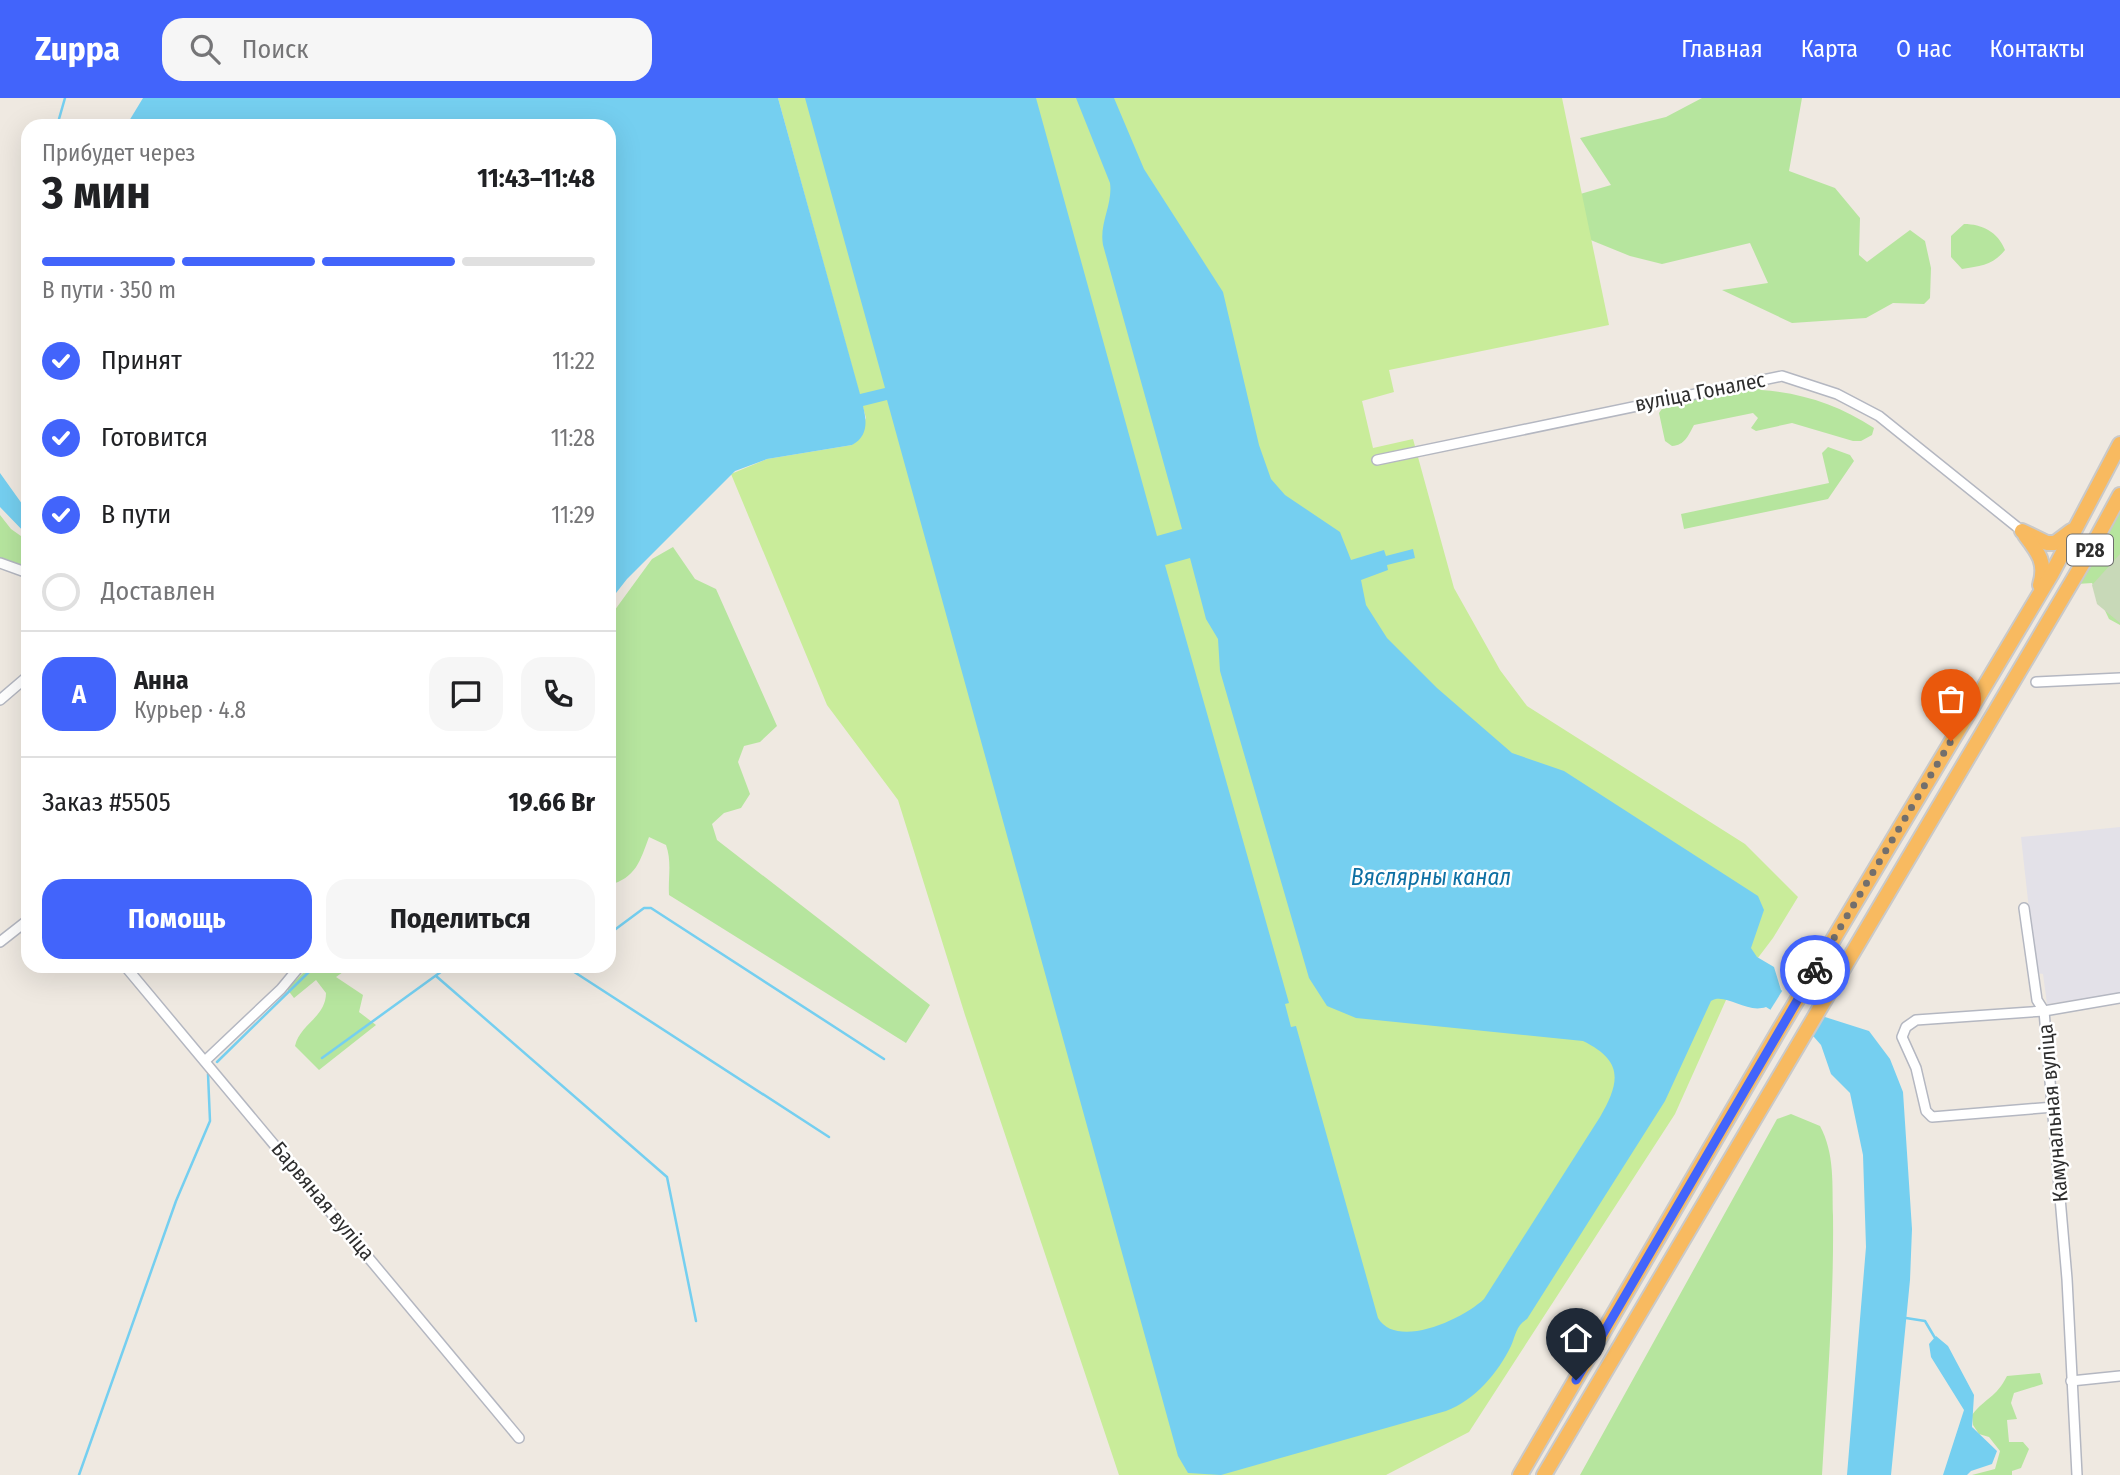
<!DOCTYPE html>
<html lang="ru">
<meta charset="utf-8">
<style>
:root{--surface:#fff;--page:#f6f6f6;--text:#202124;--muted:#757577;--line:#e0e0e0;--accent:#4264fb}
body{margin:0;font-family:"Fira Sans Condensed",sans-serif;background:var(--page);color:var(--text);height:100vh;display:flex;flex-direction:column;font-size:26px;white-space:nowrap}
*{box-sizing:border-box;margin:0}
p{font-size:23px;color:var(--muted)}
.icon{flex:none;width:38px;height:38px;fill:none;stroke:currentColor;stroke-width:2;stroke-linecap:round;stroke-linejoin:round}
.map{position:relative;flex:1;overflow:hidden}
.drawer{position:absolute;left:21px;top:21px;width:595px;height:854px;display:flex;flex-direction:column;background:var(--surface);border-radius:21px;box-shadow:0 7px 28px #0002}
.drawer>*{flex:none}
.pin{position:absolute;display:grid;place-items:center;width:60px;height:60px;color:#fff;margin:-72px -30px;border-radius:50% 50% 50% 0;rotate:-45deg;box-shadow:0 0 7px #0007}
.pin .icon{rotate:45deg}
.courier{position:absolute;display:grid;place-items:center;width:70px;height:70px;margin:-35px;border:5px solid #4264fb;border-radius:50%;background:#fff;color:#222;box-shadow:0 2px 9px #0007}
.head em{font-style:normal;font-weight:700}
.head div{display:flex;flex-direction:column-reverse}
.head{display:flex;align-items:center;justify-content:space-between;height:119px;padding:0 21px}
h1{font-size:46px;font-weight:700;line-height:52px}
.bar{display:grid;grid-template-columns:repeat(4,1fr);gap:10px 7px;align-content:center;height:84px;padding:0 21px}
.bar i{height:9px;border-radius:5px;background:var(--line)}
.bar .selected{background:var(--accent)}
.bar p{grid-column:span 4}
.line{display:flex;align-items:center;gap:18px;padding:0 21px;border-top:2px solid var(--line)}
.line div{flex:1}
.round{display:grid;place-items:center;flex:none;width:74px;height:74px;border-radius:21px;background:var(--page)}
ol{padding:0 21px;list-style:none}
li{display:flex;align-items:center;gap:21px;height:77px}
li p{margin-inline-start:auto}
li .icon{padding:7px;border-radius:50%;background:var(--accent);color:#fff;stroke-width:4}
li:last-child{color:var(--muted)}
li i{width:38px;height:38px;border:4px solid var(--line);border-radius:50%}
.cta{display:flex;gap:14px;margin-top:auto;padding:14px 21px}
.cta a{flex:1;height:80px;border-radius:21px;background:var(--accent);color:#fff;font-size:28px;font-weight:700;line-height:80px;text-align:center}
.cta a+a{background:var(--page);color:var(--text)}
header{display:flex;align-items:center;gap:42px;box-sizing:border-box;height:98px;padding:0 35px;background:var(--accent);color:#fff}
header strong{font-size:33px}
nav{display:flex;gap:38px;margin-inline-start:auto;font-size:24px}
.search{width:490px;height:63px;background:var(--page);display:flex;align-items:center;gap:18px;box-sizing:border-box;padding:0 24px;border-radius:21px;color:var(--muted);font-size:26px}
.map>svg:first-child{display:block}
.industrial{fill:#e3e1e8}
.green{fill:#b6e59e}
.cemetery{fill:#c8d9b8}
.pitch{fill:#c9ec9a}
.water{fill:#75cff0;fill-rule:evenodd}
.pier{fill:#efe9e1}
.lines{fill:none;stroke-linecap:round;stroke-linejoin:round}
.stream{stroke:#75cff0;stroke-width:2.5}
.minor-casing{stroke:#b4b7c1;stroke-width:12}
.trunk-casing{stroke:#c9c9c9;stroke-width:18}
.minor{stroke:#fff;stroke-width:9}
.trunk{stroke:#f8ba60;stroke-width:14}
.done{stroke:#726f6d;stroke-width:7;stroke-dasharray:0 12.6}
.route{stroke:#4264fb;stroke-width:9}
.labels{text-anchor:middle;stroke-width:5;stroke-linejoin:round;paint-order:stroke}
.shield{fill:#fff;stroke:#6d6d6d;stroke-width:2}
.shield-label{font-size:19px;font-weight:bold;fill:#2e2e2e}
.street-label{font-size:21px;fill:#2e2e2e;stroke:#fff}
.water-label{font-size:23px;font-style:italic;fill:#0d6fa3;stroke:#fff}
</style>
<header>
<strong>Zuppa</strong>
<div class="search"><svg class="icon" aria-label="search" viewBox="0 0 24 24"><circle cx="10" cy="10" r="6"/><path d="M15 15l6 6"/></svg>Поиск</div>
<nav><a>Главная</a><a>Карта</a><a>О нас</a><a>Контакты</a></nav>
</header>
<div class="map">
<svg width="2120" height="1377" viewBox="0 0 2120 1377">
<rect width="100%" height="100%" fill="#efe9e1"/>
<polygon class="industrial" points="2120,729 2120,895 2047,906 2043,876 2036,875 2021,739"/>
<g class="green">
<polygon points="1702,0 1802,0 1789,73 1835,90 1860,120 1859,157 1867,164 1910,132 1925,143 1931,170 1930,200 1924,206 1893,205 1866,220 1792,225 1722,192 1768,185 1750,145 1662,166 1630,158 1529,117 1570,99 1611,87 1580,40 1666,19"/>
<path d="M1964,126c18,0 34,8 41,26 -12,15 -24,16 -43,19l-11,-12v-21z"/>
<path d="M1759,289l2,3c41,3 78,15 113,38l-2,7 -11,6h-8l-61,-18 -36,8 -5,-3 7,-10 -5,-5 -59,12c-6,11 -9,20 -22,21l-7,-5 -6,-28 7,-10z"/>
<polygon points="1828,349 1850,357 1854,363 1828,401 1684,431 1681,416 1829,385 1822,355"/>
<polygon points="2120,412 2120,527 2109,521 2092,485 2077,486"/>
<polygon points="0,417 11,431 28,443 28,480 0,470"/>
<path d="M673,449l22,32 21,10 61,137 -17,16 -16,4 -6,16 12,32 -9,14 -17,5 -12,11 5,16 213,165 -24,38 -237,-148c-1,-18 3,-33 -3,-50l-17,-8c-9,24 -13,41 -40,48v-267l43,-59z"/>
<path d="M310,868h33v6l-7,5 27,18 -4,17 17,13 -57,45 -24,-24c5,-22 31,-29 31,-53l-10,-13 -22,18 -7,-9z"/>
<path d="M1791,1016l29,12c15,28 12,58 13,90 1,86 -6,173 -11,259h-242l197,-356z"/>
<path d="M2040,1275l3,11 -29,9 -3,10 6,16 -10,1 2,22h14l6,7 -8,19 -9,3v4h-40l23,-6 5,-18 -11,-14 -10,-3 -6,-9 -1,-10c14,-18 24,-17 35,-39z"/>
</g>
<polygon class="cemetery" points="2120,456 2120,525 2097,506 2092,487"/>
<polygon class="pitch" points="778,0 1562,0 1609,227 1389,272 1394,294 1362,303 1373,350 1413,341 1454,490 1500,572 1527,608 1745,746 1798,799 1773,840 1726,902 1675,1016 1469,1334 1386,1377 1119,1377 965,917 898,702 827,607 731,376 767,361 852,347 866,320"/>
<g class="water">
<path d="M143,0h635l82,296 25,-6 -80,-290h231l121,438 25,-7 -79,-284c-4,-22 10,-40 7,-62l-34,-85h38l30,71 79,123 36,153 12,34 14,16 55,37 11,28 33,-10 2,6 27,-7 2,9 -28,7 1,5 -27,10 5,25 21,33 50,50 75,65 52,18 194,125 6,14 -13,38 6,9 17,10 7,23 44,27 44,14 21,28 13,33 9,137 -2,51 -19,195h-44l19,-228 -3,-92 -13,-62 -19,-19 -10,-29 -7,-8 -48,-30c-20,7 -41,-15 -55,-6l-46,100 -138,218c-11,7 -11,15 -16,27 -13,27 -36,54 -65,65l-225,64 -33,-2 -10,-17 -291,-1056 -24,6c4,16 5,30 -11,39l-85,14 -32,12 -108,108 -18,23v-476h-483zM1190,460l16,61 12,20 2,32 89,307 18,28 29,12 227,23c41,20 37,41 17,76l-116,182c-21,20 -87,51 -106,19l-82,-292 -5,1 -6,-23 4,-1 -124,-438z"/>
<polygon points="0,375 25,410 28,407 28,438 0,409"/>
<polygon points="1936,1238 1948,1248 1974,1297 1972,1329 1997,1353 1992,1366 1971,1373 1967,1377 1943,1377 1964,1312 1931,1259 1929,1246"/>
</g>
<polygon class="pier" points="1784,890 1823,914 1809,940 1769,914"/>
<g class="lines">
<g class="stream">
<polyline points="57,28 65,0"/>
<polyline points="609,836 644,810 651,810 884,961"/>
<polyline points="565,868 829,1039"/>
<polyline points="436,878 667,1079 696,1223"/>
<polyline points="322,960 449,868"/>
<polyline points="217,964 315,868"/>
<polyline points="1906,1220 1925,1223 1935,1240"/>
<polyline points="79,1377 176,1103 210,1023 208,976"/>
</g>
<defs>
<g id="minor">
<polyline points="1377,362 1782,278 1837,296 1879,318 2022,433"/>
<polyline points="0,465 28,475"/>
<polyline points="2036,584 2120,580"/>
<polyline points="0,602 28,578"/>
<polyline points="2024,810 2037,902 2044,913 2067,1181 2077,1377"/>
<polyline points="0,844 28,822"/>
<polyline points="125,868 519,1340"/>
<polyline points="206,962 281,891 300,868"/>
<polyline points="2054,1009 1932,1019 1926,1013 1916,970 1902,939 1906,929 1916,922 2044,913 2120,900"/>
<polyline points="2071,1283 2120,1278"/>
</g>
<g id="trunk">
<polyline points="2022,433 2047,445 2055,445 2071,433"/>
<path d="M2025,437c13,17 22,28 15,50"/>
<polyline points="1520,1377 1778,934 2051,477 2120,346"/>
<polyline points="1544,1377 2083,465 2120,397"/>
</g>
</defs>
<use href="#minor" class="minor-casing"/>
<use href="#trunk" class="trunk-casing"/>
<use href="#minor" class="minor"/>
<use href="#trunk" class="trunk"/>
</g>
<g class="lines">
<polyline class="done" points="1815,872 1951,643"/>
<polyline class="route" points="1576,1282 1815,872"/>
</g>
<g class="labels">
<rect class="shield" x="2067" y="436.5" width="46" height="31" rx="5"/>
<g class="shield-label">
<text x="2090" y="459">Р28</text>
</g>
<g class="street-label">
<text transform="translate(1700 294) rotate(-11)" y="7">вуліца Гоналес</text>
<text transform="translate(2053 1015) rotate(-95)" y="7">Камунальная вуліца</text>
<text transform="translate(323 1103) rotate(50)" y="7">Барвяная вуліца</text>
</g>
<g class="water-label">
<text x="1431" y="787">Вяслярны канал</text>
</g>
</g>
</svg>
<div class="pin" style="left:1951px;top:643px;background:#ea580c"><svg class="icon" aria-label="bag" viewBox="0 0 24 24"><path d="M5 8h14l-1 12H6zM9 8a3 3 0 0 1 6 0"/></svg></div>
<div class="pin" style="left:1576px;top:1282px;background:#1f2937"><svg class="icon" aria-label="home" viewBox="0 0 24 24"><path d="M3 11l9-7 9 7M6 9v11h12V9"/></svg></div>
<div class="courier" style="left:1815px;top:872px"><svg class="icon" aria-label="bike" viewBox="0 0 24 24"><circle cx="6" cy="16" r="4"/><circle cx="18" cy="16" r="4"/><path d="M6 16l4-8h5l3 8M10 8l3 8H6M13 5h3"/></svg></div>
<section class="drawer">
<div class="head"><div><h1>3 мин</h1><p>Прибудет через</p></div><em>11:43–11:48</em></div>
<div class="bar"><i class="selected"></i><i class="selected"></i><i class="selected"></i><i></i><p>В пути · 350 m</p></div>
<ol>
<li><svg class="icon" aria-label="check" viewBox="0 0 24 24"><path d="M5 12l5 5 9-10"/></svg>Принят<p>11:22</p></li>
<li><svg class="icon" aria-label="check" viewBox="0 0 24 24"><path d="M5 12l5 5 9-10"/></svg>Готовится<p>11:28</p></li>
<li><svg class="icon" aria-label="check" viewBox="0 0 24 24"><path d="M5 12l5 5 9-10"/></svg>В пути<p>11:29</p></li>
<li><i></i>Доставлен</li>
</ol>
<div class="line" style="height:126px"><b class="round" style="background:var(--accent);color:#fff">А</b><div><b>Анна</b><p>Курьер · 4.8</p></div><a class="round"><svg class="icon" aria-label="chat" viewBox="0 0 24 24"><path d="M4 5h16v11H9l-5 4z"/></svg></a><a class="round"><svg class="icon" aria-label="phone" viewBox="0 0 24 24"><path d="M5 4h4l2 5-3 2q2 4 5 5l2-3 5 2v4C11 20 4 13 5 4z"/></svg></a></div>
<div class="line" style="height:91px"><div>Заказ #5505</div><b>19.66 Br</b></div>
<div class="cta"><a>Помощь</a><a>Поделиться</a></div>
</section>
</div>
